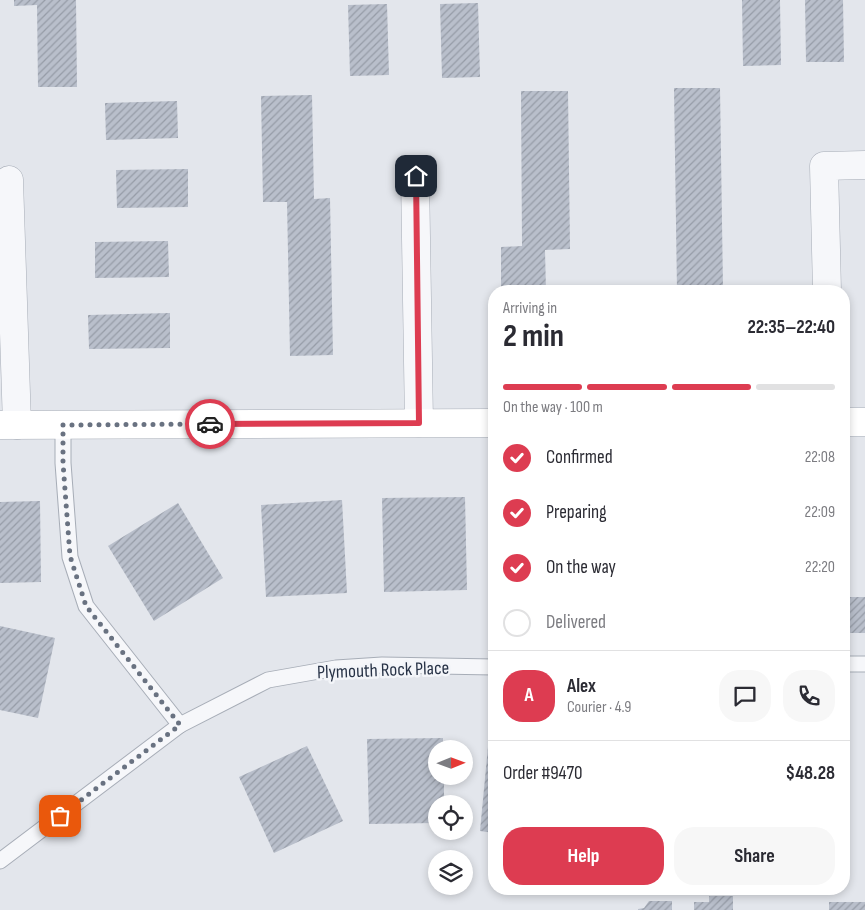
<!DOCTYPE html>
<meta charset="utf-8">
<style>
:root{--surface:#fff;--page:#f7f7f7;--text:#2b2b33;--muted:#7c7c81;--line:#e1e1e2;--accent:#dd3c51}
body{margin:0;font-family:"Sofia Sans Condensed",sans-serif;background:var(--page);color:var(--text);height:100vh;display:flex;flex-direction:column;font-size:19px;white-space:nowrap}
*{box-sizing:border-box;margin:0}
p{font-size:16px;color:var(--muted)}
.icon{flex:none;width:28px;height:28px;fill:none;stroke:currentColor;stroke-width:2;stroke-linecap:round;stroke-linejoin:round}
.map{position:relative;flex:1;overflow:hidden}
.side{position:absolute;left:488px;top:285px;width:362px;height:610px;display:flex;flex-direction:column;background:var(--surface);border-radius:20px;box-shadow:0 2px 8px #0003}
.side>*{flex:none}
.needle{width:32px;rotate:89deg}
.controls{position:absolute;left:428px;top:740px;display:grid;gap:10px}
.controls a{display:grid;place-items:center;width:45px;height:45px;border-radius:50%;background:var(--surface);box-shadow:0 2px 8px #0003;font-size:25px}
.pin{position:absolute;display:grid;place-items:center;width:42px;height:42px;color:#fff;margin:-21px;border-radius:10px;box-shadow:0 2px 8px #0006}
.courier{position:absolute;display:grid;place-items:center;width:50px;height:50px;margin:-25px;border:4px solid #dd3c51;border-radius:50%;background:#fff;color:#222;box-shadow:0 1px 6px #0007}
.overview em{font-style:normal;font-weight:700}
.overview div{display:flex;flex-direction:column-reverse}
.overview{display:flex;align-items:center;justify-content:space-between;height:85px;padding:0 15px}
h1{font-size:32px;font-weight:700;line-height:38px}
.bar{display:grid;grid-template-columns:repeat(4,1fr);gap:8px 5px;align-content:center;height:60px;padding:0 15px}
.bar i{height:6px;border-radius:4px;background:var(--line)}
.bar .on{background:var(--accent)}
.bar p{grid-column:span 4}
.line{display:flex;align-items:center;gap:12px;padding:0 15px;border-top:1px solid var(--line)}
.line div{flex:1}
.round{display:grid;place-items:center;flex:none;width:52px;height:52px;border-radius:20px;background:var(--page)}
ol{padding:0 15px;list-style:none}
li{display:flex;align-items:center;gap:15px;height:55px}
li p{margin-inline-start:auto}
li .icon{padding:5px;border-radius:50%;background:var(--accent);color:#fff;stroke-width:4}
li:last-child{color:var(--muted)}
li i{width:28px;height:28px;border:2px solid var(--line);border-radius:50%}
.action{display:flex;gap:10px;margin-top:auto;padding:10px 15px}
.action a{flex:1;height:58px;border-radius:20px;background:var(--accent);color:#fff;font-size:20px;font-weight:700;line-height:58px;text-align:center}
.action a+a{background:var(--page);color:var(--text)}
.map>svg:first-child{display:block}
.building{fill:url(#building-hatch)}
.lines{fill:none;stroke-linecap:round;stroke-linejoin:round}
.lane-casing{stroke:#a7adb7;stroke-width:17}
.street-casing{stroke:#a7adb7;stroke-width:29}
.secondary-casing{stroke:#a7adb7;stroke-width:29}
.lane{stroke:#f6f7fa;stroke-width:15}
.street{stroke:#f6f7fa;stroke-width:28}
.secondary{stroke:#fff;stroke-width:28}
.done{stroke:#697281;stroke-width:5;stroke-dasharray:0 9}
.route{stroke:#dd3c51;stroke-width:6}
.labels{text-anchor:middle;stroke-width:5;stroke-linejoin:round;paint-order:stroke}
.street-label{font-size:19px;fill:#283347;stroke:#f3f5f9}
</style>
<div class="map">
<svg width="865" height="910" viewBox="0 0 865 910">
<defs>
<pattern id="building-hatch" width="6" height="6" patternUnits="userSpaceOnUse" patternTransform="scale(1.25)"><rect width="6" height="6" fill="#b9bfcb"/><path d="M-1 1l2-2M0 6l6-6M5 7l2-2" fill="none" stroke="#969ca7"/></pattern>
</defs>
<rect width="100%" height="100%" fill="#e3e6ec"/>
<g class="building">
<polygon points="14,0 76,0 77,87 38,87 37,5 14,6"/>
<polygon points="742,0 780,0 781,65 743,66"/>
<polygon points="805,0 843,0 844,62 806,62"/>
<polygon points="478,3 480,77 442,78 440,4"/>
<polygon points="387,4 389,75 350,76 348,5"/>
<polygon points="674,88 720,88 723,288 740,288 740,291 677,291"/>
<polygon points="521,91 568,91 570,249 545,250 546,291 501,291 501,247 522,246"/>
<polygon points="312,95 314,199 330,198 333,355 290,356 287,202 263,202 261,96"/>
<polygon points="177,101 178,138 106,140 105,103"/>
<polygon points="188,169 188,207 117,208 116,170"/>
<polygon points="168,241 169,277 95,278 95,242"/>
<polygon points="170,313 170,348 89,349 88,315"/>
<polygon points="465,497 467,590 384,592 382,498"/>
<polygon points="342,500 347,593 266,597 261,505"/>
<polygon points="40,501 41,582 0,583 0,502"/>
<polygon points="178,503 223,578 154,621 108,546"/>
<rect x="844" y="597" width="21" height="36"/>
<polygon points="0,626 55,638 38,718 0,710"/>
<polygon points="443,738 443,749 436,749 436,776 444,776 444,804 436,804 436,823 369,824 367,739"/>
<polygon points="307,746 343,821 274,853 239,777"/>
<polygon points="488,747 494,747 494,833 480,831"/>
<polygon points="709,896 733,896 733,910 694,910 694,902 709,902"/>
<polygon points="649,901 672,901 672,910 638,910 638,909 644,908"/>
<rect x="829" y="902" width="36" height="8"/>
</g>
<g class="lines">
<defs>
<g id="lane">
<polyline points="63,425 63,463 70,557 86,606 180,725"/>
<polyline points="844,664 865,664"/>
<polyline points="0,861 180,725 268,680 336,668 382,665 494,667"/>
</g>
<g id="street">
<polyline points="415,176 419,423"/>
<polyline points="9,180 17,425"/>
<polyline points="827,291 824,166 865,165"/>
</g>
<g id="secondary">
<polyline points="844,422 865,422"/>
<polyline points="0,425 494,423"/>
</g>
</defs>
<use href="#lane" class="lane-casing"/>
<use href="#street" class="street-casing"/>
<use href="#secondary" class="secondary-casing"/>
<use href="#lane" class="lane"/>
<use href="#street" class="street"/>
<use href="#secondary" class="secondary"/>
</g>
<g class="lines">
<polyline class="done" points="60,816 180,725 86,606 70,556 63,463 63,425 210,424"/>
<polyline class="route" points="210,424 419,423 416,176"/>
</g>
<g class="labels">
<g class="street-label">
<text transform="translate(383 669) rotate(-2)" y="7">Plymouth Rock Place</text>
</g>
</g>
</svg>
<div class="controls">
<a><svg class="needle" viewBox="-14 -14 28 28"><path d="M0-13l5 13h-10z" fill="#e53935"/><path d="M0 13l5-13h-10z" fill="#7c7c81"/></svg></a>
<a><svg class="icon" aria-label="locate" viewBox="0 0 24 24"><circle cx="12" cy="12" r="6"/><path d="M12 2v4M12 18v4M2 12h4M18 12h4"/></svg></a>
<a><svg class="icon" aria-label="layers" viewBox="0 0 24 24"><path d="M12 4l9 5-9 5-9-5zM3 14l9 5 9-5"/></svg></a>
</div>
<div class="pin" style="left:60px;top:816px;background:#ea580c"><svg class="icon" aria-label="bag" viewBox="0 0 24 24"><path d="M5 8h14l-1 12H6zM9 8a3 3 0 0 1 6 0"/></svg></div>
<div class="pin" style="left:416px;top:176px;background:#1f2937"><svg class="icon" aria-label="home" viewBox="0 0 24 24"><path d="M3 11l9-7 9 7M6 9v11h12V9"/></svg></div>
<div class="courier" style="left:210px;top:424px"><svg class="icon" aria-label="car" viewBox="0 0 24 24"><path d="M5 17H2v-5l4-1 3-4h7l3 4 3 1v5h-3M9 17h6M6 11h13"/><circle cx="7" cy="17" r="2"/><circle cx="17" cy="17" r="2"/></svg></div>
<section class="side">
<div class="overview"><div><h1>2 min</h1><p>Arriving in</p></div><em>22:35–22:40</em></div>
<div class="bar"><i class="on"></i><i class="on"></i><i class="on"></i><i></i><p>On the way · 100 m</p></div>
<ol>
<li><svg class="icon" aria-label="check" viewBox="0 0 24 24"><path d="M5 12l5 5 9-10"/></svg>Confirmed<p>22:08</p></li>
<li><svg class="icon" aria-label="check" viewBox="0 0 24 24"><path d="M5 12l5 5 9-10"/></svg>Preparing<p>22:09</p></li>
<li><svg class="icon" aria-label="check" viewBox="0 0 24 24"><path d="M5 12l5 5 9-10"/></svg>On the way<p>22:20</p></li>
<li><i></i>Delivered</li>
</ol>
<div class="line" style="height:90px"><b class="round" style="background:var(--accent);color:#fff">A</b><div><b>Alex</b><p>Courier · 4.9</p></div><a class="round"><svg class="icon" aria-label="chat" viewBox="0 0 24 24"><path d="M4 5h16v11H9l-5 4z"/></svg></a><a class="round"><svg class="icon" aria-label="phone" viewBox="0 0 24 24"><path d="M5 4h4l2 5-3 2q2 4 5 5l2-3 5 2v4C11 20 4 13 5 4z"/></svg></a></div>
<div class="line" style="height:65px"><div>Order #9470</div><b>$48.28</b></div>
<div class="action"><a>Help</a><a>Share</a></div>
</section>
</div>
